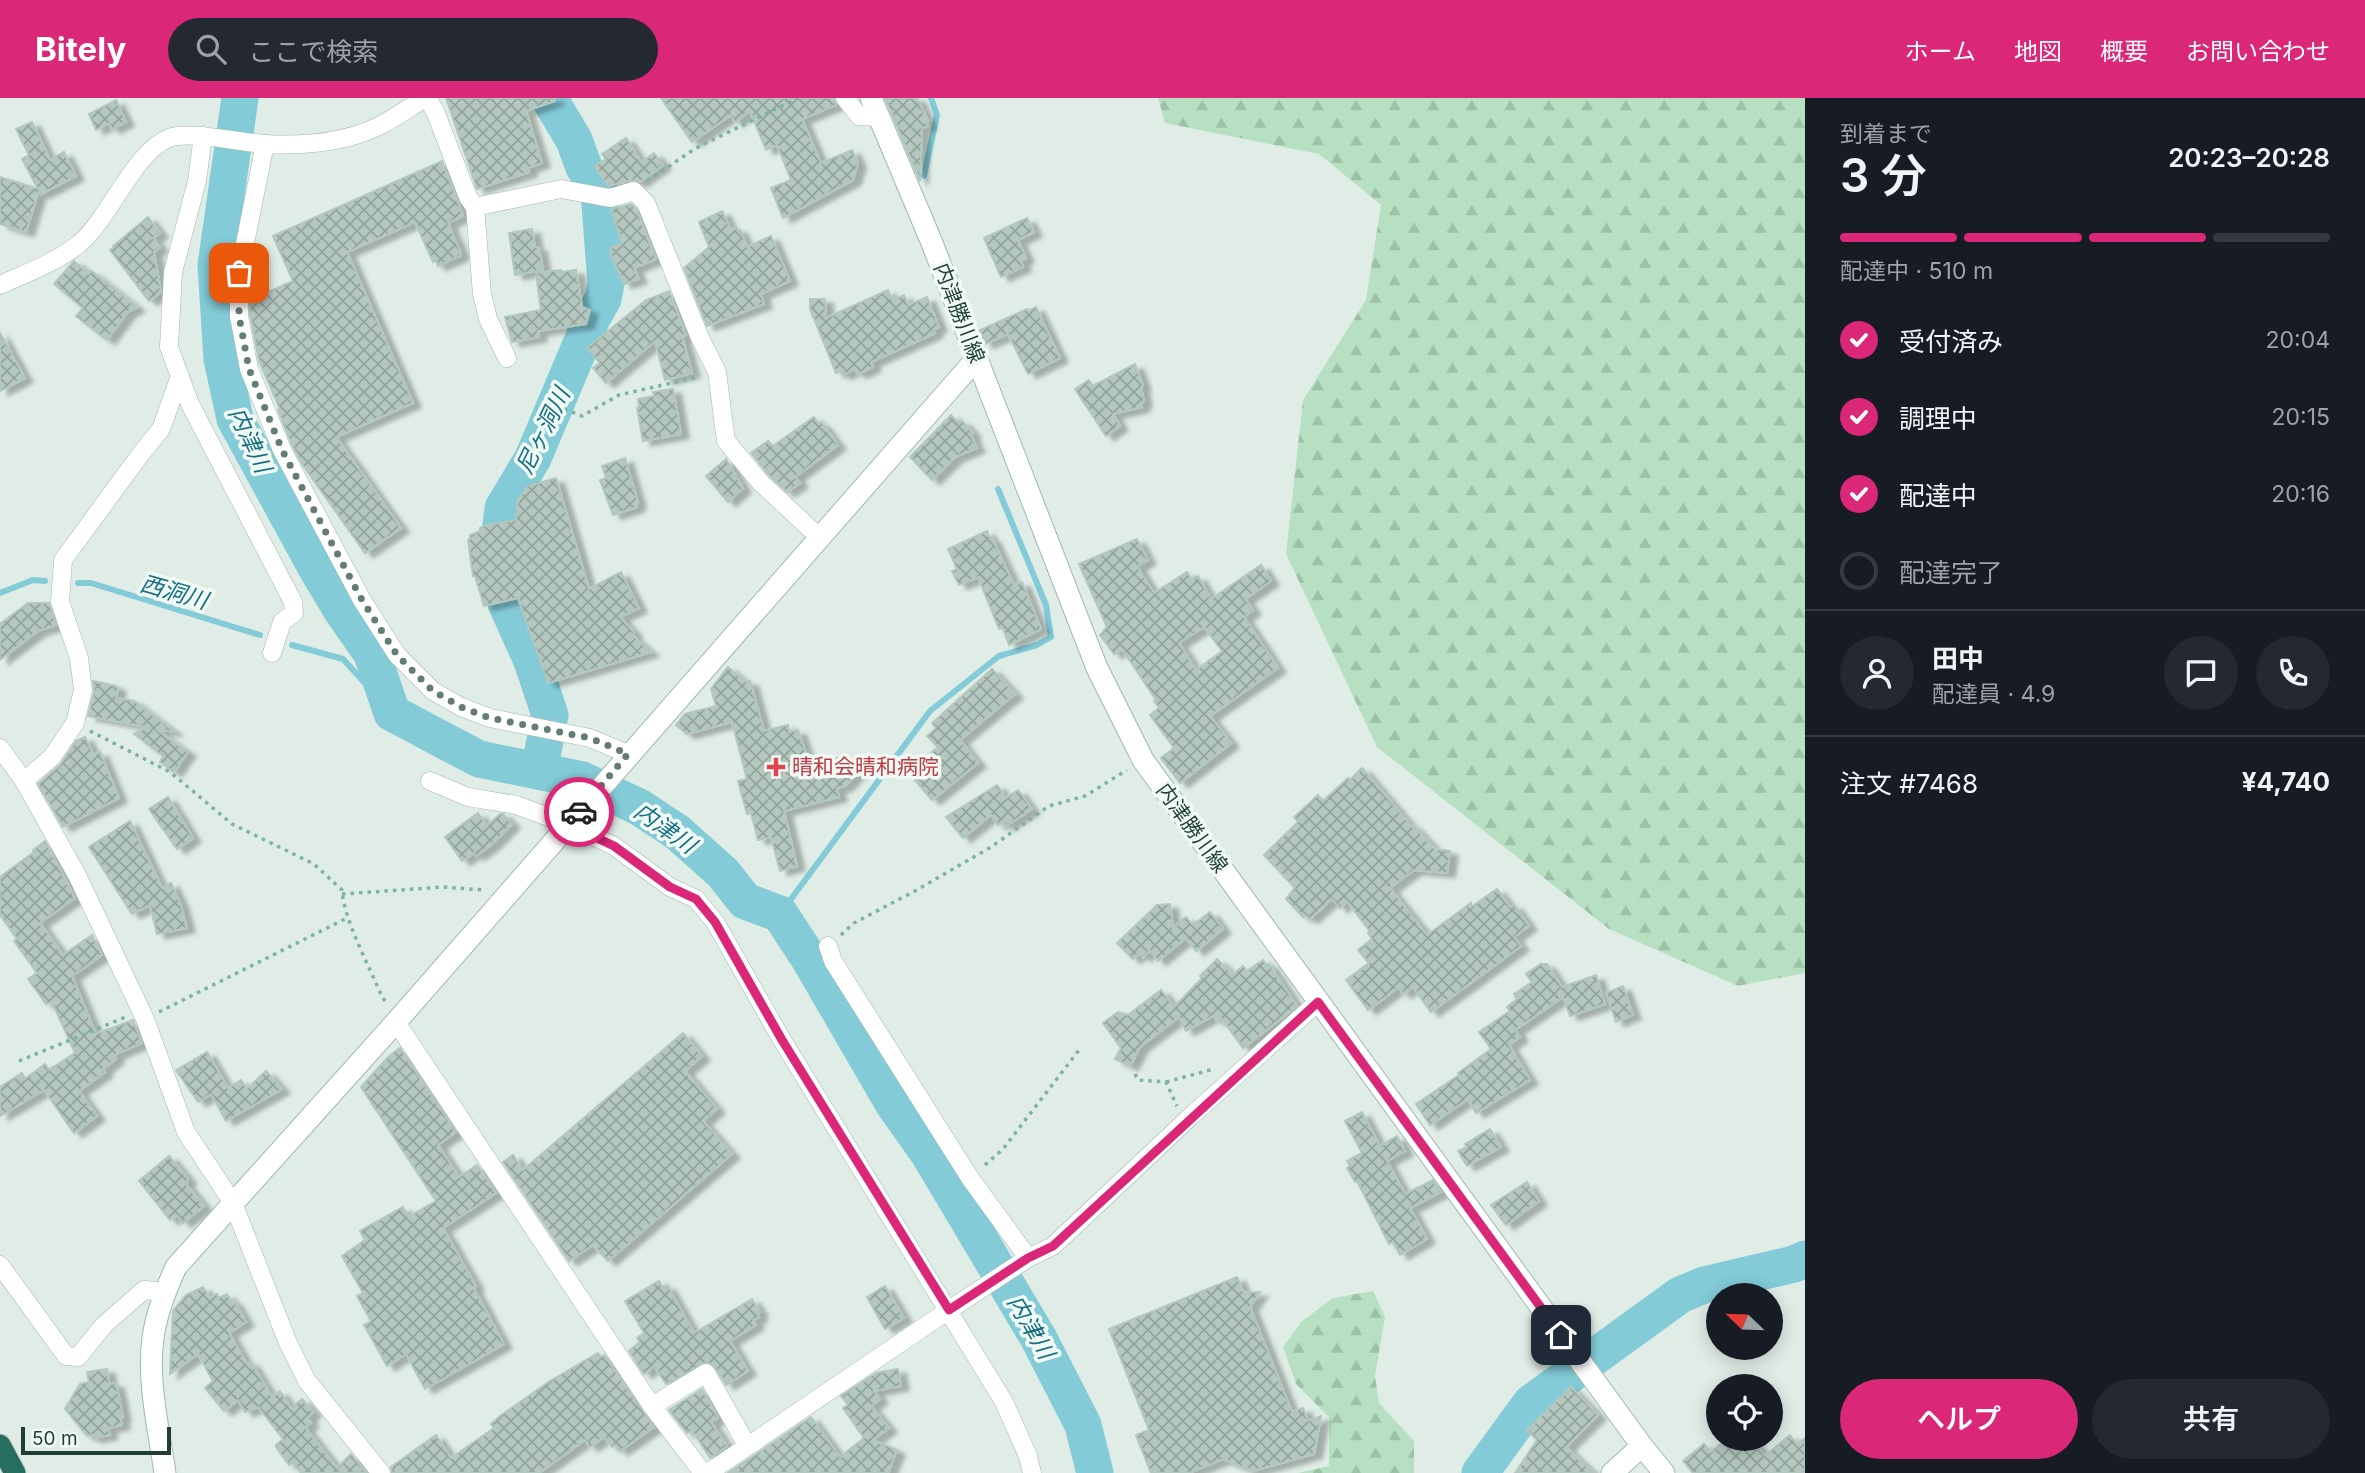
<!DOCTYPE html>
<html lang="ja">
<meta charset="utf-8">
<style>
:root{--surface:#171b24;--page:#242831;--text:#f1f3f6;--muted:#9ea1a6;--line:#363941;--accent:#db2777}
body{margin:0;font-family:Inter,"Noto Sans JP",sans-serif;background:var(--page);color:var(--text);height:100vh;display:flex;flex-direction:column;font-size:26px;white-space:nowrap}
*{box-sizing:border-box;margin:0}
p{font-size:23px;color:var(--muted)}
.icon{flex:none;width:38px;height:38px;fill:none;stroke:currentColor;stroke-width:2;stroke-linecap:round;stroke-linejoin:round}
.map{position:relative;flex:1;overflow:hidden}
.sheet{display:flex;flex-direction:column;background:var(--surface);width:560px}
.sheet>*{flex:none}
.needle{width:46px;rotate:293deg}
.tools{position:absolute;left:1706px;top:1185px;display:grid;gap:14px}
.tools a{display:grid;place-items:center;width:77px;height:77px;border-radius:50%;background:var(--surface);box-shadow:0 4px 18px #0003;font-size:35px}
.scale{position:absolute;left:21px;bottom:18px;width:150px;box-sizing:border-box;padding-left:7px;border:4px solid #1f3f36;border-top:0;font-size:19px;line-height:24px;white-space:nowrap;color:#1f3f36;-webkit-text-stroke:5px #f1f9f5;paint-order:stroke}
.pin{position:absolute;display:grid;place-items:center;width:60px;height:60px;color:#fff;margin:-30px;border-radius:14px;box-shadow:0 4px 10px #0006}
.courier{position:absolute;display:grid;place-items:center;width:70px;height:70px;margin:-35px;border:5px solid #db2777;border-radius:50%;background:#fff;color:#222;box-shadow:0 2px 9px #0007}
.overview em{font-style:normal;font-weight:600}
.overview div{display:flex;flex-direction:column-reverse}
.overview{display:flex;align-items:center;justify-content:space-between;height:119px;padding:0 35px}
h1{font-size:46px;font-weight:600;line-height:52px}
.bar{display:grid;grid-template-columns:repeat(4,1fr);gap:10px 7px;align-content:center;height:84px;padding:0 35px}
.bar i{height:9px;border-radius:5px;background:var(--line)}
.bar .selected{background:var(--accent)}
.bar p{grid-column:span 4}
.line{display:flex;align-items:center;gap:18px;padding:0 35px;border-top:2px solid var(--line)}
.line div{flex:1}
.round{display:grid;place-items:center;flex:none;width:74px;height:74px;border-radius:37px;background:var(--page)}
ol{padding:0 35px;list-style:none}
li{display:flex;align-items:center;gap:21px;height:77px}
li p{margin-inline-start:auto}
li .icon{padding:7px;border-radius:50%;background:var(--accent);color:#fff;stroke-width:4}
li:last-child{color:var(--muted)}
li i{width:38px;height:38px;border:4px solid var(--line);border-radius:50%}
.action{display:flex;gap:14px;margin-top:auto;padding:14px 35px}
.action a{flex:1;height:80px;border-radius:42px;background:var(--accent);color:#fff;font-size:28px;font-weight:600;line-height:80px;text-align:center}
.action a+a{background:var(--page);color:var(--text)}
header{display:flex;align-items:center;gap:42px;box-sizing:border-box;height:98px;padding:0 35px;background:var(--accent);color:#fff}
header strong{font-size:33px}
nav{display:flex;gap:38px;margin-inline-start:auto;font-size:24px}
.search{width:490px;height:63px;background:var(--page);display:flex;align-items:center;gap:18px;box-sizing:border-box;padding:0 24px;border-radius:38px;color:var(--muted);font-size:26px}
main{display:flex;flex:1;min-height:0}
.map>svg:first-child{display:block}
.forest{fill:url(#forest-firs)}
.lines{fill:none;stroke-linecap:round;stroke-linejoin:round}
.stream{stroke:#82cbd7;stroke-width:6}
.river{stroke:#82cbd7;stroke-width:37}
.building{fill:url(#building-cross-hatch);stroke:#b2c7be;stroke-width:2;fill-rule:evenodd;filter:url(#shadow)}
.street-casing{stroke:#a2b5ae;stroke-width:19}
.secondary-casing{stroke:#9db9af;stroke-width:23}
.highway-casing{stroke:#c0c9c7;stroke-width:23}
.path{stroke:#7db3a2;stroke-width:3.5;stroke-dasharray:3.5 5;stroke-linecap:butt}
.street{stroke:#fff;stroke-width:18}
.secondary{stroke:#fff;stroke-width:21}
.highway{stroke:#286e5f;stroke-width:21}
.done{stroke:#637c74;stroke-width:7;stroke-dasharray:0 12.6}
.route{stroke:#db2777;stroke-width:9}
.health-dot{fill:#e0444e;stroke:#f1f9f5;stroke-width:2.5}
.labels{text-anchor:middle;stroke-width:7;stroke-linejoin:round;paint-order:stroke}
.street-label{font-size:21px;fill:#1f3f36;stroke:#f1f9f5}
.health-label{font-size:21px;fill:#be3a42;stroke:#f1f9f5;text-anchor:start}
.water-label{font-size:23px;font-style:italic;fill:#136f81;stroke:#f1f9f5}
</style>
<header>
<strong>Bitely</strong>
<div class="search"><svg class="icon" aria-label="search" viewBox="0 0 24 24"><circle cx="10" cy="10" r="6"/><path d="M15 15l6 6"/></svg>ここで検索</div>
<nav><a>ホーム</a><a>地図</a><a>概要</a><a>お問い合わせ</a></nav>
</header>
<main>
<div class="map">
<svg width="1805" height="1375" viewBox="0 0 1805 1375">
<defs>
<pattern id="forest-firs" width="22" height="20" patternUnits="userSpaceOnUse" patternTransform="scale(1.75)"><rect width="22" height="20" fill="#b7e0c2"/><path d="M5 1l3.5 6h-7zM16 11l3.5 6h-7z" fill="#9dc1a7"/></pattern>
<pattern id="building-cross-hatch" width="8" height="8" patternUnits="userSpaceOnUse" patternTransform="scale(1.75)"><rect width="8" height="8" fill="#b5c8c0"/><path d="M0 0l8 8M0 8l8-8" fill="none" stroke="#93a49d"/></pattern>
<filter id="shadow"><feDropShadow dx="8" dy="4.5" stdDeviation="2" flood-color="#0004"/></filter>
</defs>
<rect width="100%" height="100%" fill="#e0ede7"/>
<g class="forest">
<polygon points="1158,0 1805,0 1805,875 1738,888 1609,831 1377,649 1286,456 1303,302 1366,202 1381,107 1319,56 1165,25"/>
<polygon points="1373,1193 1385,1219 1375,1278 1379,1305 1414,1343 1414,1375 1298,1375 1329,1368 1329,1319 1296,1286 1283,1249 1301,1224 1333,1200"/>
</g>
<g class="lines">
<g class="stream">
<polyline points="924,78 937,17 931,0"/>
<polyline points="78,485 91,485 260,537"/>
<polyline points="0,495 33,482 45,483"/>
<polyline points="292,547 343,561 392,615"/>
<polyline points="780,816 930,613 999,558 1037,547 1051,539 1046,507 998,391"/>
</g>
<g class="river">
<polyline points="240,0 216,167 222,261 235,321 318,473 342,513 372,556 392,615 479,661 582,682 639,709 677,734 723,775 745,803 780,816 810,862 893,1005 929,1056 1039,1241 1083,1327 1095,1375"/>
<polyline points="539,673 550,617 532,563 506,505 500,437 503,410 533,360 592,220 603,201 606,185 599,93 584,69 574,42 549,0"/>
<polyline points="1480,1375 1531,1305 1680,1197 1704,1187 1794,1166 1805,1161"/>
</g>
</g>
<g class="building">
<polygon points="446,0 555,0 555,3 526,13 542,65 528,70 529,74 477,91"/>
<polygon points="661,0 834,0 836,7 802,21 821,65 852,52 858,65 853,82 783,120 771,90 791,82 777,47 766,52 750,13 735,24 731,17 692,44"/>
<polygon points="885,0 917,0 928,23 926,24 928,28 922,30 920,83"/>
<polygon points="116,2 126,24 112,31 109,25 96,32 89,16"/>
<polygon points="32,24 50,62 64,54 76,78 41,96 39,92 26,134 0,126 0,79 38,91 22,61 29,57 16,31"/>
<polygon points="626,40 641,64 654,55 663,67 640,84 632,82 608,88 595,68 606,61 602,56"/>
<polygon points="442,63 463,118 448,125 461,155 460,158 438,168 436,162 433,164 415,124 347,154 413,305 336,339 401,430 365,455 302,366 292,347 278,312 280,311 259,263 250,217 250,202 293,183 273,138"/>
<polygon points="631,106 636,111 656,161 634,170 639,181 624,186 610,155 612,154 610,150 622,145 611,111"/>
<polygon points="722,113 731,132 737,130 738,133 740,132 747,149 771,138 790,183 761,196 764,206 707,228 684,170 709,149 699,124"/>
<polygon points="148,119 160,135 153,140 160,149 154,154 161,194 149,203 110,152 114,149 113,148"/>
<polygon points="1027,120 1034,134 1018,142 1026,160 1021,163 1023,169 1001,179 984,140"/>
<polygon points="532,131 535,149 539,149 543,172 515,177 509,135"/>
<polygon points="74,163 89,176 91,173 137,209 128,214 107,242 76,218 83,210 54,186"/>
<polygon points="561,172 562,174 576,172 582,209 590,212 586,226 538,233 539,239 512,244 505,219 541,212 536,175"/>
<polygon points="888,192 892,202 904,197 908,207 927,199 939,229 933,232 935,235 871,264 873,269 858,276 855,271 843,277 841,273 836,275 810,211 810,201 825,201 826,220"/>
<polygon points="669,193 686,237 682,238 692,275 665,282 655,243 606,285 593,270 600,265 587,250 646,202"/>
<polygon points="1036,209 1060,260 1028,276 1008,236 985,246 980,232 1027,211 1028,213"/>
<polygon points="0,235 25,280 0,293"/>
<polygon points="1135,266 1143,288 1141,289 1144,304 1140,306 1142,309 1113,316 1120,328 1106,338 1075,291 1089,282 1093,288"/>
<polygon points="673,291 681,336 643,343 637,310 639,310 638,301 654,298 653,294"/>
<polygon points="951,317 959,326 962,323 973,335 971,337 977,350 955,359 932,382 910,359"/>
<polygon points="814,319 819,326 822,325 838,347 795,379 800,385 787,394 769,377 751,355 768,343 773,348"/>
<polygon points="625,360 638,405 636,406 637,409 613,417 600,382 606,380 602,368"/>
<polygon points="726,361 743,390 728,404 706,378"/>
<polygon points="556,380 589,491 621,474 639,510 620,519 634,534 633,538 651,554 548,585 518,500 484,508 475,478 473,478 468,442 470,441 470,437 480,433 480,430 486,427 516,422 518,402 528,388"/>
<polygon points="987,433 990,440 992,440 1014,487 1022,484 1041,531 1009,547 1003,530 999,531 978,479 959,487 952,473 957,471 948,451"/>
<path d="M1137,441l11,21 -11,6 17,27 33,-21 5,8 6,-4 13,23 50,-34 10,16 -26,18 8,11 -9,7 34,51 -68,48 21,27 -51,40 -19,-25 13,-10 -24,-33 9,-7 -5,-7 2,-1 -34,-51 -8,5 -14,-19 7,-8 -28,-63zM1204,529l18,24 -26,19 -17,-27z"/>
<polygon points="28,505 49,505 56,527 38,533 0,562 0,526"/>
<polygon points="728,569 746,584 750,583 764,633 788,627 789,634 798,632 810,667 842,659 858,674 845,688 837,690 839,699 784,713 797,768 780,773 771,739 758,742 751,715 747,716 738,683 747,681 732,624 687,636 676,627 685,616 716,608 711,591"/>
<polygon points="992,571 1015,596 960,642 978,665 932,702 915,682 927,672 920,664 938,649 927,638 936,630 932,625"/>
<polygon points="93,583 116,588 118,590 116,600 134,603 175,634 156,631 188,654 174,674 160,664 163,658 134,636 147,629 88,618 94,594"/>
<polygon points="85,639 94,657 100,654 119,700 63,729 38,686 60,667 76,643"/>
<polygon points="1362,670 1413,730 1414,728 1435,751 1450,753 1447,775 1414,772 1390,790 1427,837 1471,805 1471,809 1497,791 1510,809 1514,807 1529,828 1514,839 1521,848 1431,914 1413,889 1403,896 1399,889 1368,912 1346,882 1369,865 1358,852 1372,841 1368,835 1370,834 1347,803 1340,810 1332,801 1310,821 1305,817 1303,819 1286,801 1295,790 1264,757 1298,724 1294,719 1318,697 1323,703 1348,680 1350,682"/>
<polygon points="997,687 1006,700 1018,692 1032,711 1006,728 1003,723 998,727 991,717 963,740 946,719"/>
<polygon points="168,699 193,740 177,751 149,711"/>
<polygon points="478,715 487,728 500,716 503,716 512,726 491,747 476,758 474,755 462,763 445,739"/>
<polygon points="130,723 162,790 171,785 181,807 187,830 157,836 150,807 132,816 89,749"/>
<polygon points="45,743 75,800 40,825 63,857 92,837 102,857 72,878 96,936 133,922 142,945 114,957 116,961 103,971 105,974 79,993 97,1018 74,1035 44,992 0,1018 0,989 22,975 25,981 45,966 49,972 75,955 52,904 46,906 28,881 37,875 14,843 17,841 0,817 0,779 34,754 33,752"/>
<polygon points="1170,806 1173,830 1186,819 1193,827 1210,814 1223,831 1196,853 1186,840 1158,863 1150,852 1143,859 1139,855 1133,861 1117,845 1157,807"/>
<polygon points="1217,861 1233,877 1243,868 1247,873 1263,862 1267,867 1269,866 1297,908 1243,950 1221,920 1217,923 1213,918 1186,933 1179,919 1140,949 1130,968 1115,961 1121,950 1103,925 1118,914 1128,917 1161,892 1174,909 1202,880 1200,878"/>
<polygon points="1541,866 1547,866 1562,889 1596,877 1605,906 1570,918 1563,899 1515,932 1520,939 1509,947 1530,982 1476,1015 1468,1001 1430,1027 1416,1006 1459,977 1458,975 1491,951 1479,934 1510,913 1507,909 1517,901 1514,896 1532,884 1526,876"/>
<polygon points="1623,888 1633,917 1616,924 1606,895"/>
<polygon points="683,935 702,958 685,973 717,1011 703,1023 732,1056 608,1163 593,1147 569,1163 503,1064 513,1057 523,1072"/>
<polygon points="400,950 456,1034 438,1047 459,1079 477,1067 496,1095 443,1130 476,1188 473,1189 504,1246 425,1291 406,1256 387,1268 364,1227 371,1223 357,1198 363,1195 342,1158 365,1142 360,1133 403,1109 408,1119 436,1103 361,989 388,959"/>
<polygon points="207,954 228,990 241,982 247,991 266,973 282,991 226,1023 211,996 198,1004 176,972"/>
<polygon points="1362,1014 1380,1048 1397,1038 1405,1053 1387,1063 1405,1096 1433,1082 1441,1094 1410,1110 1427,1141 1400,1157 1393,1143 1389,1146 1357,1083 1355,1084 1347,1070 1350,1068 1347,1063 1362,1055 1345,1023"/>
<polygon points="1490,1031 1501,1049 1467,1068 1458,1053 1467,1049 1465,1046"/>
<polygon points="169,1058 188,1081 186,1086 204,1108 183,1125 177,1117 170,1122 139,1083"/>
<polygon points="1527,1084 1539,1103 1506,1127 1491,1107"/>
<polygon points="1237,1179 1244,1195 1260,1194 1250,1209 1292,1314 1303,1310 1308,1323 1321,1318 1314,1356 1253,1373 1223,1361 1189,1375 1151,1375 1136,1337 1149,1332 1109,1231"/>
<polygon points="659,1183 663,1190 667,1187 694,1235 752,1201 760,1214 757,1216 759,1219 753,1222 756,1227 730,1243 748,1273 726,1287 715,1269 707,1264 666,1286 654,1268 644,1276 629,1253 640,1244 637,1240 644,1235 625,1203"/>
<polygon points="885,1188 904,1220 885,1231 867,1199"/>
<polygon points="203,1189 210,1200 217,1196 219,1200 227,1196 232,1204 234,1203 246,1224 229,1235 247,1266 251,1264 272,1299 280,1293 291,1310 302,1301 313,1314 307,1320 311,1325 305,1329 337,1370 351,1356 366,1375 301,1375 293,1364 289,1367 276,1349 276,1347 283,1341 258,1309 245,1314 238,1302 224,1313 205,1290 213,1283 198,1256 170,1276 173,1213 186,1197"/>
<polygon points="598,1255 601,1259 604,1257 654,1329 620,1353 615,1347 612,1349 604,1339 590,1349 585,1342 539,1375 392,1375 391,1369 436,1337 451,1360 494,1330 491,1326 500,1318 550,1283"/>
<polygon points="107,1271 109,1286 116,1285 123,1319 120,1320 122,1327 108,1330 110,1337 93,1340 93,1337 87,1338 65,1311 80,1286 89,1284 87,1274"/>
<polygon points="898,1271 901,1288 874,1293 880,1301 871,1308 889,1330 873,1342 897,1352 888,1375 728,1375 811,1319 840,1359 864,1340 843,1310 848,1307 841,1298 876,1275"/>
<polygon points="1571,1289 1598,1317 1566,1349 1593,1375 1515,1375 1537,1342 1527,1332"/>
<polygon points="702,1291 718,1320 711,1324 727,1348 710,1360 692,1332 687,1335 669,1312"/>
<polygon points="1790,1337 1797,1346 1805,1340 1805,1375 1693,1375 1683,1363 1704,1346 1711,1354 1727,1340 1751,1340 1765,1358"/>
</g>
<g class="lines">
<defs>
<g id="street">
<polyline points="427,0 435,13 468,99 475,109 482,196 488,221 507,260"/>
<polyline points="845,0 859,18 878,19"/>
<polyline points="203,38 197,83 173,174 169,249 190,306 293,504 294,515 282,524 272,555"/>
<polyline points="265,46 239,175 239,218 249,271 282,352 362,502 397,557 433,593 461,609 490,620 590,640 628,656"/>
<polyline points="475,109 561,91 610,100 634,93 646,105 700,240 717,274 726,343 761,385 819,439"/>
<path d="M0,187c27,-12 57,-23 80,-42 31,-27 54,-91 89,-105 19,-8 74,5 96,6 38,2 79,-1 114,-18 16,-8 31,-19 46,-28"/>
<polyline points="0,650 24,683 77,777 145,921 186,1034 233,1105 288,1245 307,1283 381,1375"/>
<polyline points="24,683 52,659 75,625 83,592 79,560 60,504 63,462 140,357 161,331 180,278"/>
<polyline points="430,683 468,699 516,707 568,726 614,748 670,789 696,801 715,824 782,942 1004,1304 1028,1358 1032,1375"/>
<polyline points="828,848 833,863 970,1080 1028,1160"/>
<polyline points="396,924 652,1308 703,1375"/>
<polyline points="0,1167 66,1258 78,1259 104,1227 144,1192 165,1194"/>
<polyline points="652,1308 706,1275 747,1347"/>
<polyline points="708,1375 949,1212 1028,1160 1053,1148 1190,1019 1318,904"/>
</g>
<g id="secondary">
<polyline points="871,0 932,145 1097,570 1143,662 1642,1348 1664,1375"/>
<path d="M165,1375c-6,-43 -18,-91 -12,-135 3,-24 13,-49 23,-71l220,-245 581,-664"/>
<polyline points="1612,1375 1642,1348"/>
</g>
<polyline id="highway" points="0,1347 15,1375"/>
</defs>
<use href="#street" class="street-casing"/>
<use href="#secondary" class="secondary-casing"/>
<use href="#highway" class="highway-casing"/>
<g class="path">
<polyline points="647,83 696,50 798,0"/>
<polyline points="564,311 582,318 619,297 698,279"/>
<path d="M90,633l80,41 62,52 82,40 28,26c2,31 28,77 40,107l5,6"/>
<polyline points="342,796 443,789 483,792"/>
<polyline points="841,837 854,825 913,794 991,749 1049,708 1085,698 1127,672"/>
<polyline points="159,914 349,819"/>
<polyline points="19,963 126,919"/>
<polyline points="1135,976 1138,982 1166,984 1177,1008"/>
<polyline points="1166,984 1214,971"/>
<polyline points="985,1067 1003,1051 1079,952"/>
</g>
<use href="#street" class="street"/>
<use href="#secondary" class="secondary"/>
<use href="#highway" class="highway"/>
</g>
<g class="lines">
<polyline class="done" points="239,175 239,218 249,271 282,352 362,502 397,557 433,593 461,609 490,620 590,640 628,656 579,714"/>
<polyline class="route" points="579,714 568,726 614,748 670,789 696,801 715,824 782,942 949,1212 1028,1160 1053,1148 1318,904 1561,1237"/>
</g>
<path class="health-dot" d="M772.5 658.5h7v7h7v7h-7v7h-7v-7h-7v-7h7z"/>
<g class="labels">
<g class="street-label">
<text transform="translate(959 215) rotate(69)" y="7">内津勝川線</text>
<text transform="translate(1192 730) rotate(54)" y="7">内津勝川線</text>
</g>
<g class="health-label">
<text x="792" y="676">晴和会晴和病院</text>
</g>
<g class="water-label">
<text transform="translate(543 333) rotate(-64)" y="8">尼ヶ洞川</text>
<text transform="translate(250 342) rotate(65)" y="8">内津川</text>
<text transform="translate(174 494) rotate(16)" y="8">西洞川</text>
<text transform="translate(665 730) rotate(35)" y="8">内津川</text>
<text transform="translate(1031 1229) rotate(60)" y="8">内津川</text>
</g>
</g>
</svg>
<div class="tools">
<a><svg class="needle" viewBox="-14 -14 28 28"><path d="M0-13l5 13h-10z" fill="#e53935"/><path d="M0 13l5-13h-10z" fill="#9ea1a6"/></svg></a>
<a><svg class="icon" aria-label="locate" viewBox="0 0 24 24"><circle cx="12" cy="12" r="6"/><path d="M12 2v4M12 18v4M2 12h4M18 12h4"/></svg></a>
</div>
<div class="scale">50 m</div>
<div class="pin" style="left:239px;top:175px;background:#ea580c"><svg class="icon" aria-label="bag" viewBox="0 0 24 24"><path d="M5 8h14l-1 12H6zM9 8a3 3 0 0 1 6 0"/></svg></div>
<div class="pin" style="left:1561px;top:1237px;background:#1f2937"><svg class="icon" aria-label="home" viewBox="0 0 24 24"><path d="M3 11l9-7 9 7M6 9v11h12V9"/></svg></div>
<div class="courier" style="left:579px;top:714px"><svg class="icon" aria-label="car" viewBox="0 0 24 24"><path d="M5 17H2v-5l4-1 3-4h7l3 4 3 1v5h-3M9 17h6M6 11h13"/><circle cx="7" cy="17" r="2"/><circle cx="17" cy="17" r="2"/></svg></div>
</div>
<section class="sheet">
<div class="overview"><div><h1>3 分</h1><p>到着まで</p></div><em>20:23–20:28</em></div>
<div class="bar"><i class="selected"></i><i class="selected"></i><i class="selected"></i><i></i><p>配達中 · 510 m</p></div>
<ol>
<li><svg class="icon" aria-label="check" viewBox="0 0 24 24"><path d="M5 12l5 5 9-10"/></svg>受付済み<p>20:04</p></li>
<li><svg class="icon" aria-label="check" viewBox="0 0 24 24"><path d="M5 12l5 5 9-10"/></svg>調理中<p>20:15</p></li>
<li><svg class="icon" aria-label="check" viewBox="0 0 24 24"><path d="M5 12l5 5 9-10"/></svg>配達中<p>20:16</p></li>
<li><i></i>配達完了</li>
</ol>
<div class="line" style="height:126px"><a class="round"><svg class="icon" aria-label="person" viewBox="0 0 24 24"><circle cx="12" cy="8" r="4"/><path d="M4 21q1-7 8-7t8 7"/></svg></a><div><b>田中</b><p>配達員 · 4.9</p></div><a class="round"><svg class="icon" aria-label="chat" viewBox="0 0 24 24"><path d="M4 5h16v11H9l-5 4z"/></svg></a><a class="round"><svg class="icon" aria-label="phone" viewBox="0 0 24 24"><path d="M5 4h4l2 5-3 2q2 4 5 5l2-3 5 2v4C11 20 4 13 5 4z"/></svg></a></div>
<div class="line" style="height:91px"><div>注文 #7468</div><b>¥4,740</b></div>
<div class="action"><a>ヘルプ</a><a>共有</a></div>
</section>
</main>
